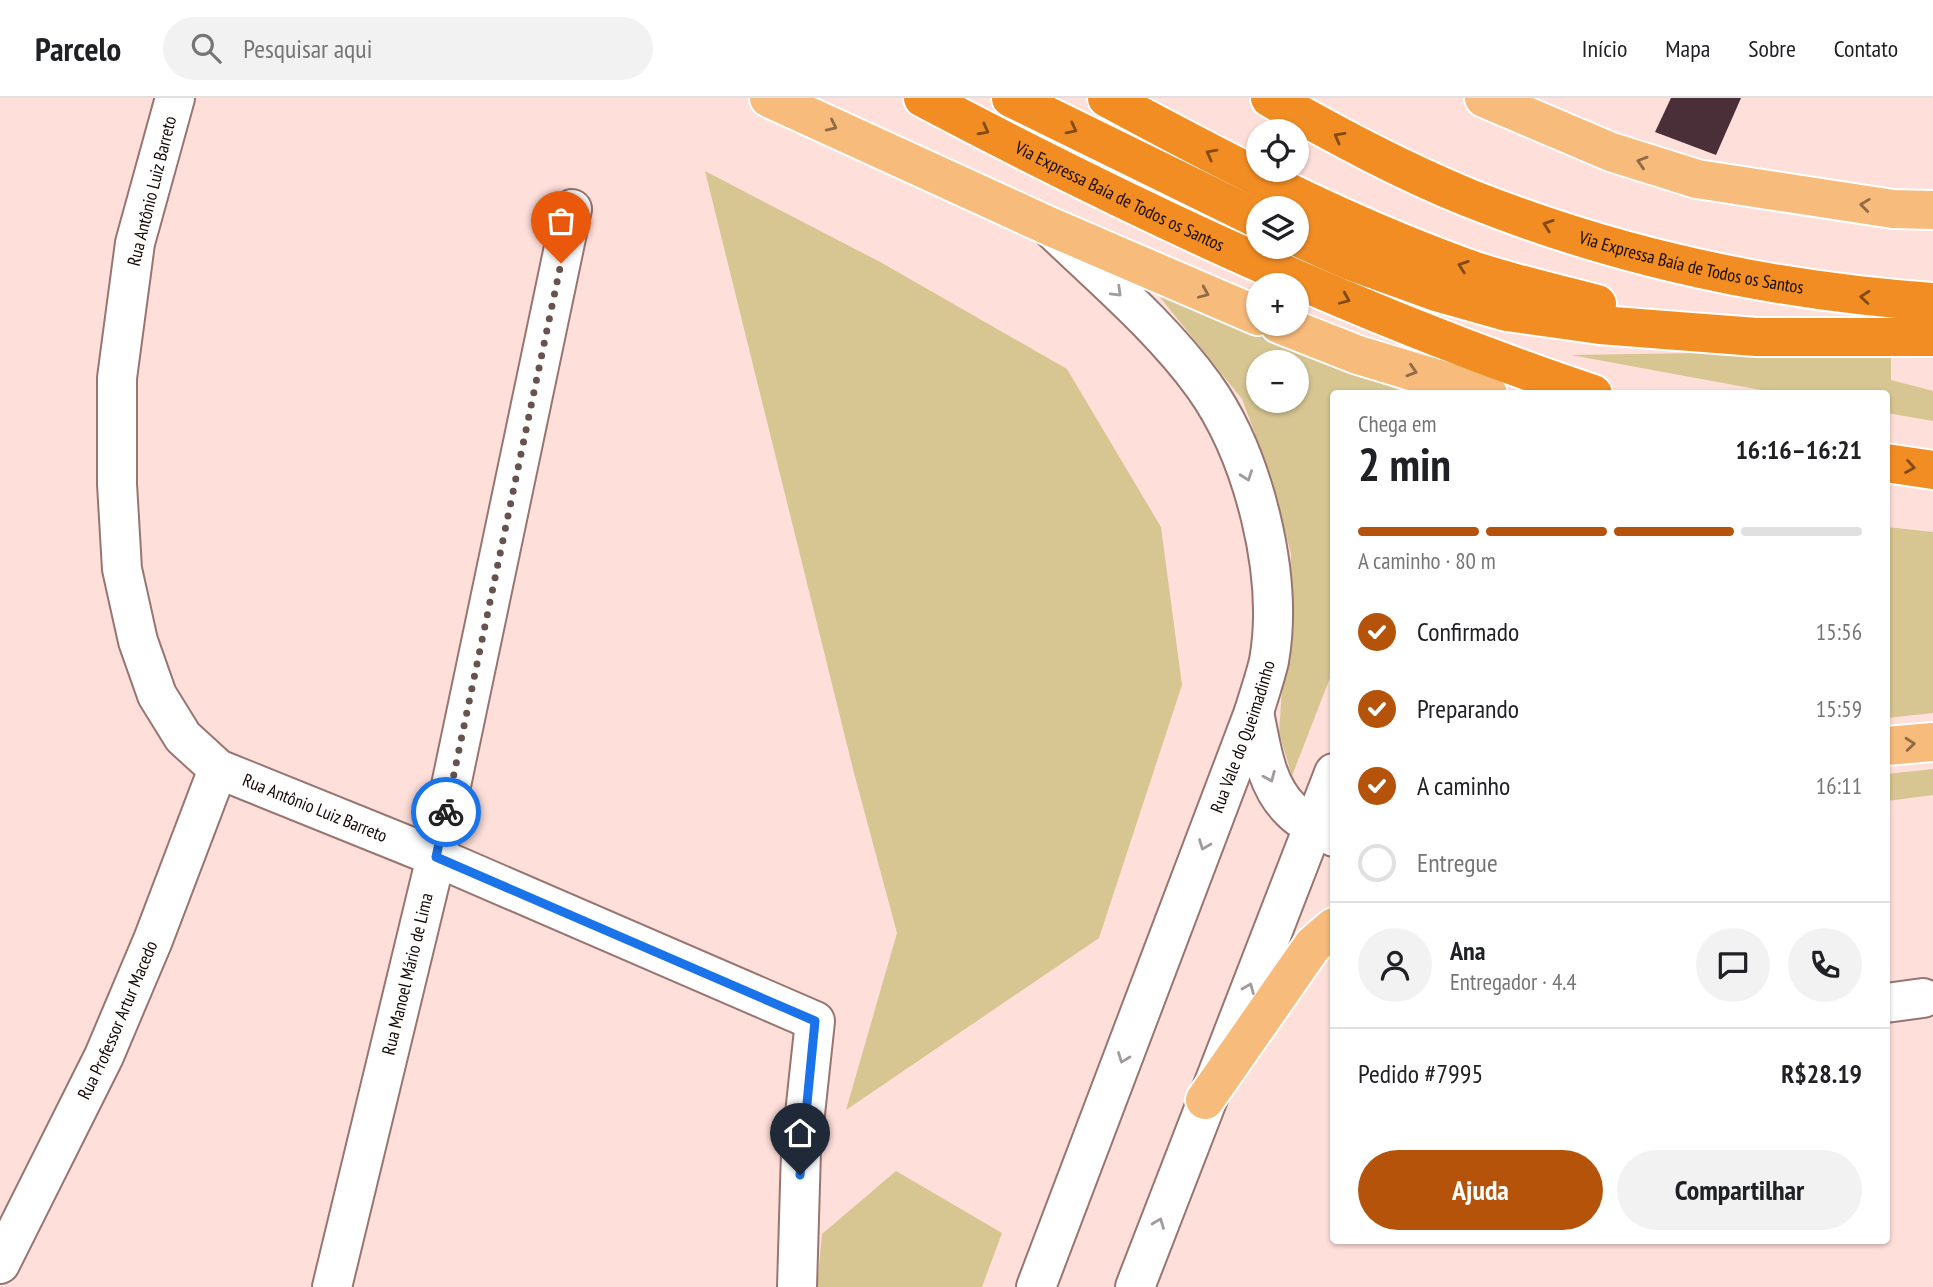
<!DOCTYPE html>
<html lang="pt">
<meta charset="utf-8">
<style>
:root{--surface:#fff;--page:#f2f2f2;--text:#202124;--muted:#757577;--line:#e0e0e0;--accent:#b45309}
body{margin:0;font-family:"PT Sans Narrow",sans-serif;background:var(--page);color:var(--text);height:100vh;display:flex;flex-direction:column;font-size:26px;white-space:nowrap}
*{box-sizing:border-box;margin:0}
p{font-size:23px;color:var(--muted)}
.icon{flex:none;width:38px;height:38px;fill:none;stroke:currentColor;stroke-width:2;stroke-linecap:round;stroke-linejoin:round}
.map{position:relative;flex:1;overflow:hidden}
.drawer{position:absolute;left:1330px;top:292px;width:560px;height:854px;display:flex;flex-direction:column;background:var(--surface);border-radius:7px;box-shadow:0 2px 5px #0004}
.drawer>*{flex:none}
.fabs{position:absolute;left:1246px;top:21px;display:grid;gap:14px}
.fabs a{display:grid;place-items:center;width:63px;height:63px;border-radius:50%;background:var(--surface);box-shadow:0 2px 5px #0004;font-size:35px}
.pin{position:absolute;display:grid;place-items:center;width:60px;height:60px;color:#fff;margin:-72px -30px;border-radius:50% 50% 50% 0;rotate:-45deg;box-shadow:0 0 7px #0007}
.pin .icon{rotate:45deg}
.courier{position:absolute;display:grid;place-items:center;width:70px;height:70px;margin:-35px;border:5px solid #1a73e8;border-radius:50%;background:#fff;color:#222;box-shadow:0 2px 9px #0007}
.summary em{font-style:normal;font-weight:700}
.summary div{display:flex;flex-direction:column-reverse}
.summary{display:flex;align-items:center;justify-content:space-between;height:119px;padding:0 28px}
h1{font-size:46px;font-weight:700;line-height:52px}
.bar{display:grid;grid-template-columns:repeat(4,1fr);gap:10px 7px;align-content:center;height:84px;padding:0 28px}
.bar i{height:9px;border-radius:5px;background:var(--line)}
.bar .on{background:var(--accent)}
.bar p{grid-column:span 4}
.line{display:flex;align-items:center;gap:18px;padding:0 28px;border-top:2px solid var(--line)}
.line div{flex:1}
.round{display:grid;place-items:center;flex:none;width:74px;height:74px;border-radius:37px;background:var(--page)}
ol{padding:0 28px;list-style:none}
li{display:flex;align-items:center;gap:21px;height:77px}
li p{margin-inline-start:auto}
li .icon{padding:7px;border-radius:50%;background:var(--accent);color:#fff;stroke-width:4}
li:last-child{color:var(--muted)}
li i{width:38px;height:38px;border:4px solid var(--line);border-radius:50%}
.button{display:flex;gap:14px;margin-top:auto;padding:14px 28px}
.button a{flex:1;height:80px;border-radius:42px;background:var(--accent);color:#fff;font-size:28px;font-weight:700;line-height:80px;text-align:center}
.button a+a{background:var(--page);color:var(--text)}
header{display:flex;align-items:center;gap:42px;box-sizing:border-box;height:98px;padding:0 35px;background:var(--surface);border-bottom:2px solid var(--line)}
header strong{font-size:33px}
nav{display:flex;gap:38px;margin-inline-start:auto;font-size:24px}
.search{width:490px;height:63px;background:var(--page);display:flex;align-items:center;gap:18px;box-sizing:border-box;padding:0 24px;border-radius:38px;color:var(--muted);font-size:26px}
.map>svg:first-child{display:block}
.green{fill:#d7c692;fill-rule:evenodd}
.building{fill:#4a2e38}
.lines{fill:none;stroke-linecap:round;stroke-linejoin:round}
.street-casing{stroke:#987570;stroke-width:42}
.secondary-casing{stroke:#987570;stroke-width:42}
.primary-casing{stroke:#fff;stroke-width:42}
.highway-casing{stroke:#fff;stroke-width:42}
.street{stroke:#fff;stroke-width:38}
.secondary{stroke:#fff;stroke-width:38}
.primary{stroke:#f7bb7b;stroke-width:38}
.highway{stroke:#f28d23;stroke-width:38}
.oneway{stroke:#916a46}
.oneway2{stroke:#834a14}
.oneway3{stroke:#a19c9b}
.done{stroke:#665350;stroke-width:7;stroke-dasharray:0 12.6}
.route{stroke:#1a73e8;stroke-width:9}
.labels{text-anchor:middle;stroke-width:7;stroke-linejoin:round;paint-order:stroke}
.street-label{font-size:18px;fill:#140806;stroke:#fff}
</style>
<header>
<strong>Parcelo</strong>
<div class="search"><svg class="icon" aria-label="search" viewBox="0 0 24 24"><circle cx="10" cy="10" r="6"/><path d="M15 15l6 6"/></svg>Pesquisar aqui</div>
<nav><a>Início</a><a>Mapa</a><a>Sobre</a><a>Contato</a></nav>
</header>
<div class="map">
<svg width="1933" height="1189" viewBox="0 0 1933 1189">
<rect width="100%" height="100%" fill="#ffdfda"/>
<g class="green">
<polygon points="705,73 882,165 1067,271 1161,429 1182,587 1099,840 846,1012 897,835 854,675"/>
<path d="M1159,198l250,98h-75l-1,276 -41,106 -13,-43 12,-179 -20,-78 -29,-77zM1258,264h39v39h-39z"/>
<polygon points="1891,252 1891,282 1933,293 1933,323 1887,315 1886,296 1783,296 1571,257"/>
<polygon points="1887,429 1933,434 1933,615 1887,620"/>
<polygon points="1933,671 1933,697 1887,703 1887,676"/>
<polygon points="896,1073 1002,1135 982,1189 817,1189 822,1136"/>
</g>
<polygon class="building" points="1671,0 1741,0 1716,57 1655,34"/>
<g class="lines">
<defs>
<g id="street">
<path id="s1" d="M175,0l-40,145 -18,135v106l5,85 16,72 19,54 26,42 35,32 218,88 379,164 -14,130 -4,136"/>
<polyline points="1886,905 1923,900"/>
<path id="s2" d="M0,1166l104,-208 49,-116 65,-171"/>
<path id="s3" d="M332,1189l104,-430 136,-648"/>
</g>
<g id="secondary">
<path d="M1254,614c7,34 11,73 37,98 11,12 29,19 43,27"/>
<path id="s4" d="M1036,1189l218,-575c5,-17 11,-34 15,-51 15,-85 -15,-205 -65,-275 -42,-58 -100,-107 -152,-157"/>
<polyline points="1135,1189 1334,675"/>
</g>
<g id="primary">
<polyline points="769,0 1051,129 1258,218"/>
<polyline points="1484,0 1611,54 1697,81 1893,111 1933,112"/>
<polyline points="1279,226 1358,257 1488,296"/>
<polyline points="1886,648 1933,644"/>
<polyline points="1205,1002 1313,847 1334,829"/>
</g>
<g id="highway">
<path id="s5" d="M923,0c216,114 438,218 670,296"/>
<polyline points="1011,0 1258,121"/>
<path d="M1107,0c119,64 230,123 357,169 43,16 89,25 133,37"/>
<path id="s6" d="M1270,0c64,36 130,72 199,100 148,59 305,93 464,104"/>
<polyline points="1297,139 1350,163 1436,194 1507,214 1600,227 1756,239 1933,239"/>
<polyline points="1886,365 1933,372"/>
</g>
</defs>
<use href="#street" class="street-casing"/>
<use href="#secondary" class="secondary-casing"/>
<use href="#primary" class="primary-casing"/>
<use href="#highway" class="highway-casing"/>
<use href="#street" class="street"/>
<use href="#secondary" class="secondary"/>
<use href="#primary" class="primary"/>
<use href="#highway" class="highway"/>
</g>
<defs><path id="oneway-chevron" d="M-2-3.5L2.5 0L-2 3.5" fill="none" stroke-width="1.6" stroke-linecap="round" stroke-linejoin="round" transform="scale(1.75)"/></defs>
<g class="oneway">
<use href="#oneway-chevron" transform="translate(832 28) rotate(25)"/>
<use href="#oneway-chevron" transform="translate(1642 64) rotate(-163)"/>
<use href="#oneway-chevron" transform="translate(1865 107) rotate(-173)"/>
<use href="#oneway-chevron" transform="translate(1204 195) rotate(23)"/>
<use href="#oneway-chevron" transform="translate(1412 273) rotate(17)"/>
<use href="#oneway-chevron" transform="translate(1910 646) rotate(-5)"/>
</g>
<g class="oneway2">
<use href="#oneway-chevron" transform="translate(1072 31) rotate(27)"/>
<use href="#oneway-chevron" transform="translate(984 32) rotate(28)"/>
<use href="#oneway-chevron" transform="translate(1339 39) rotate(-151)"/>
<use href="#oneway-chevron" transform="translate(1211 56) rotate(-152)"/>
<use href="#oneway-chevron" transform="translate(1548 127) rotate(-161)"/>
<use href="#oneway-chevron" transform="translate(1463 168) rotate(-161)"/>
<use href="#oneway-chevron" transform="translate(1865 199) rotate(-175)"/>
<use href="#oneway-chevron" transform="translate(1345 201) rotate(23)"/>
<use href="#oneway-chevron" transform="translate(1910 369) rotate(9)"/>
</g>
<g class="oneway3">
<use href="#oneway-chevron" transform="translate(1117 194) rotate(44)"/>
<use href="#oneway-chevron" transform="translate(1247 378) rotate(70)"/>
<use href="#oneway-chevron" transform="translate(1270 679) rotate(67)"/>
<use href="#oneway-chevron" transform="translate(1204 747) rotate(111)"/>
<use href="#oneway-chevron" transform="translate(1249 890) rotate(-68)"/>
<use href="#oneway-chevron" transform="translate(1123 960) rotate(111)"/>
<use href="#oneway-chevron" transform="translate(1159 1125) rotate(-69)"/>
</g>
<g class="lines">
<polyline class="done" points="446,714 561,165"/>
<polyline class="route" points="446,714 436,759 815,923 800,1077"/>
</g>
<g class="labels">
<g class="street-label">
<text transform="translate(152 93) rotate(-76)" y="6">Rua Antônio Luiz Barreto</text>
<text dy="6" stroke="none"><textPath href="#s5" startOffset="220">Via Expressa Baía de Todos os Santos</textPath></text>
<text dy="6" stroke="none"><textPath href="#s6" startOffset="455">Via Expressa Baía de Todos os Santos</textPath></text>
<text dy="6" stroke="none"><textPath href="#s4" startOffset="588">Rua Vale do Queimadinho</textPath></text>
<text dy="6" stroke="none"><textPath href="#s1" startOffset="810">Rua Antônio Luiz Barreto</textPath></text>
<text dy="6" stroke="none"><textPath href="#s3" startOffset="322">Rua Manoel Mário de Lima</textPath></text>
<text dy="6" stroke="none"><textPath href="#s2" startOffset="271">Rua Professor Artur Macedo</textPath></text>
</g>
</g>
</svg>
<div class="fabs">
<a><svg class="icon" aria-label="locate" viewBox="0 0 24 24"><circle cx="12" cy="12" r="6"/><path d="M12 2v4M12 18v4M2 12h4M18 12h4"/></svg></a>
<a><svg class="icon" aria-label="layers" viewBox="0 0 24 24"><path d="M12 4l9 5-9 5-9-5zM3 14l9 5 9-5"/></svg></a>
<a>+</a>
<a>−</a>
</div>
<div class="pin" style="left:561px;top:165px;background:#ea580c"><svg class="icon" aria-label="bag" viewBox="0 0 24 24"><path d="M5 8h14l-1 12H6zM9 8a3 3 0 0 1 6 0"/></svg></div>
<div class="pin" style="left:800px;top:1077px;background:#1f2937"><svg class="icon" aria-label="home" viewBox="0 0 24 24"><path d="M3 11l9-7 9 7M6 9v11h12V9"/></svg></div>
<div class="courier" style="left:446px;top:714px"><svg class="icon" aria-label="bike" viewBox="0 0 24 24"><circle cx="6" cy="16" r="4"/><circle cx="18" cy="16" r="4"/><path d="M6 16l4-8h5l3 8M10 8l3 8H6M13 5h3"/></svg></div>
<section class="drawer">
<div class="summary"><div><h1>2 min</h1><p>Chega em</p></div><em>16:16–16:21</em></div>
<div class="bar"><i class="on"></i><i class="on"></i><i class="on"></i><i></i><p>A caminho · 80 m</p></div>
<ol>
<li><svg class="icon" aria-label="check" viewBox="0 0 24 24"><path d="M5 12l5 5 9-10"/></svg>Confirmado<p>15:56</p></li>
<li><svg class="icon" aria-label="check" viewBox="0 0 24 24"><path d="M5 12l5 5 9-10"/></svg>Preparando<p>15:59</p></li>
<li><svg class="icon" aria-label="check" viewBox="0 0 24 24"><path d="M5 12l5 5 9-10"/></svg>A caminho<p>16:11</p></li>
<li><i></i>Entregue</li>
</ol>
<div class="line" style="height:126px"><a class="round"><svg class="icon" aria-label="person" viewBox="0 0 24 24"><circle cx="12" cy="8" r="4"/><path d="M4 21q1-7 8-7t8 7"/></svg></a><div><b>Ana</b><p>Entregador · 4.4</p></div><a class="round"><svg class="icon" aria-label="chat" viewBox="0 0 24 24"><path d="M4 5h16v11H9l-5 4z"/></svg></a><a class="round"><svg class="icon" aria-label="phone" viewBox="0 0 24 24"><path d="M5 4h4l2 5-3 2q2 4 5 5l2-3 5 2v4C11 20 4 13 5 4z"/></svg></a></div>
<div class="line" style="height:91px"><div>Pedido #7995</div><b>R$28.19</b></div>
<div class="button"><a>Ajuda</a><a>Compartilhar</a></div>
</section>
</div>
